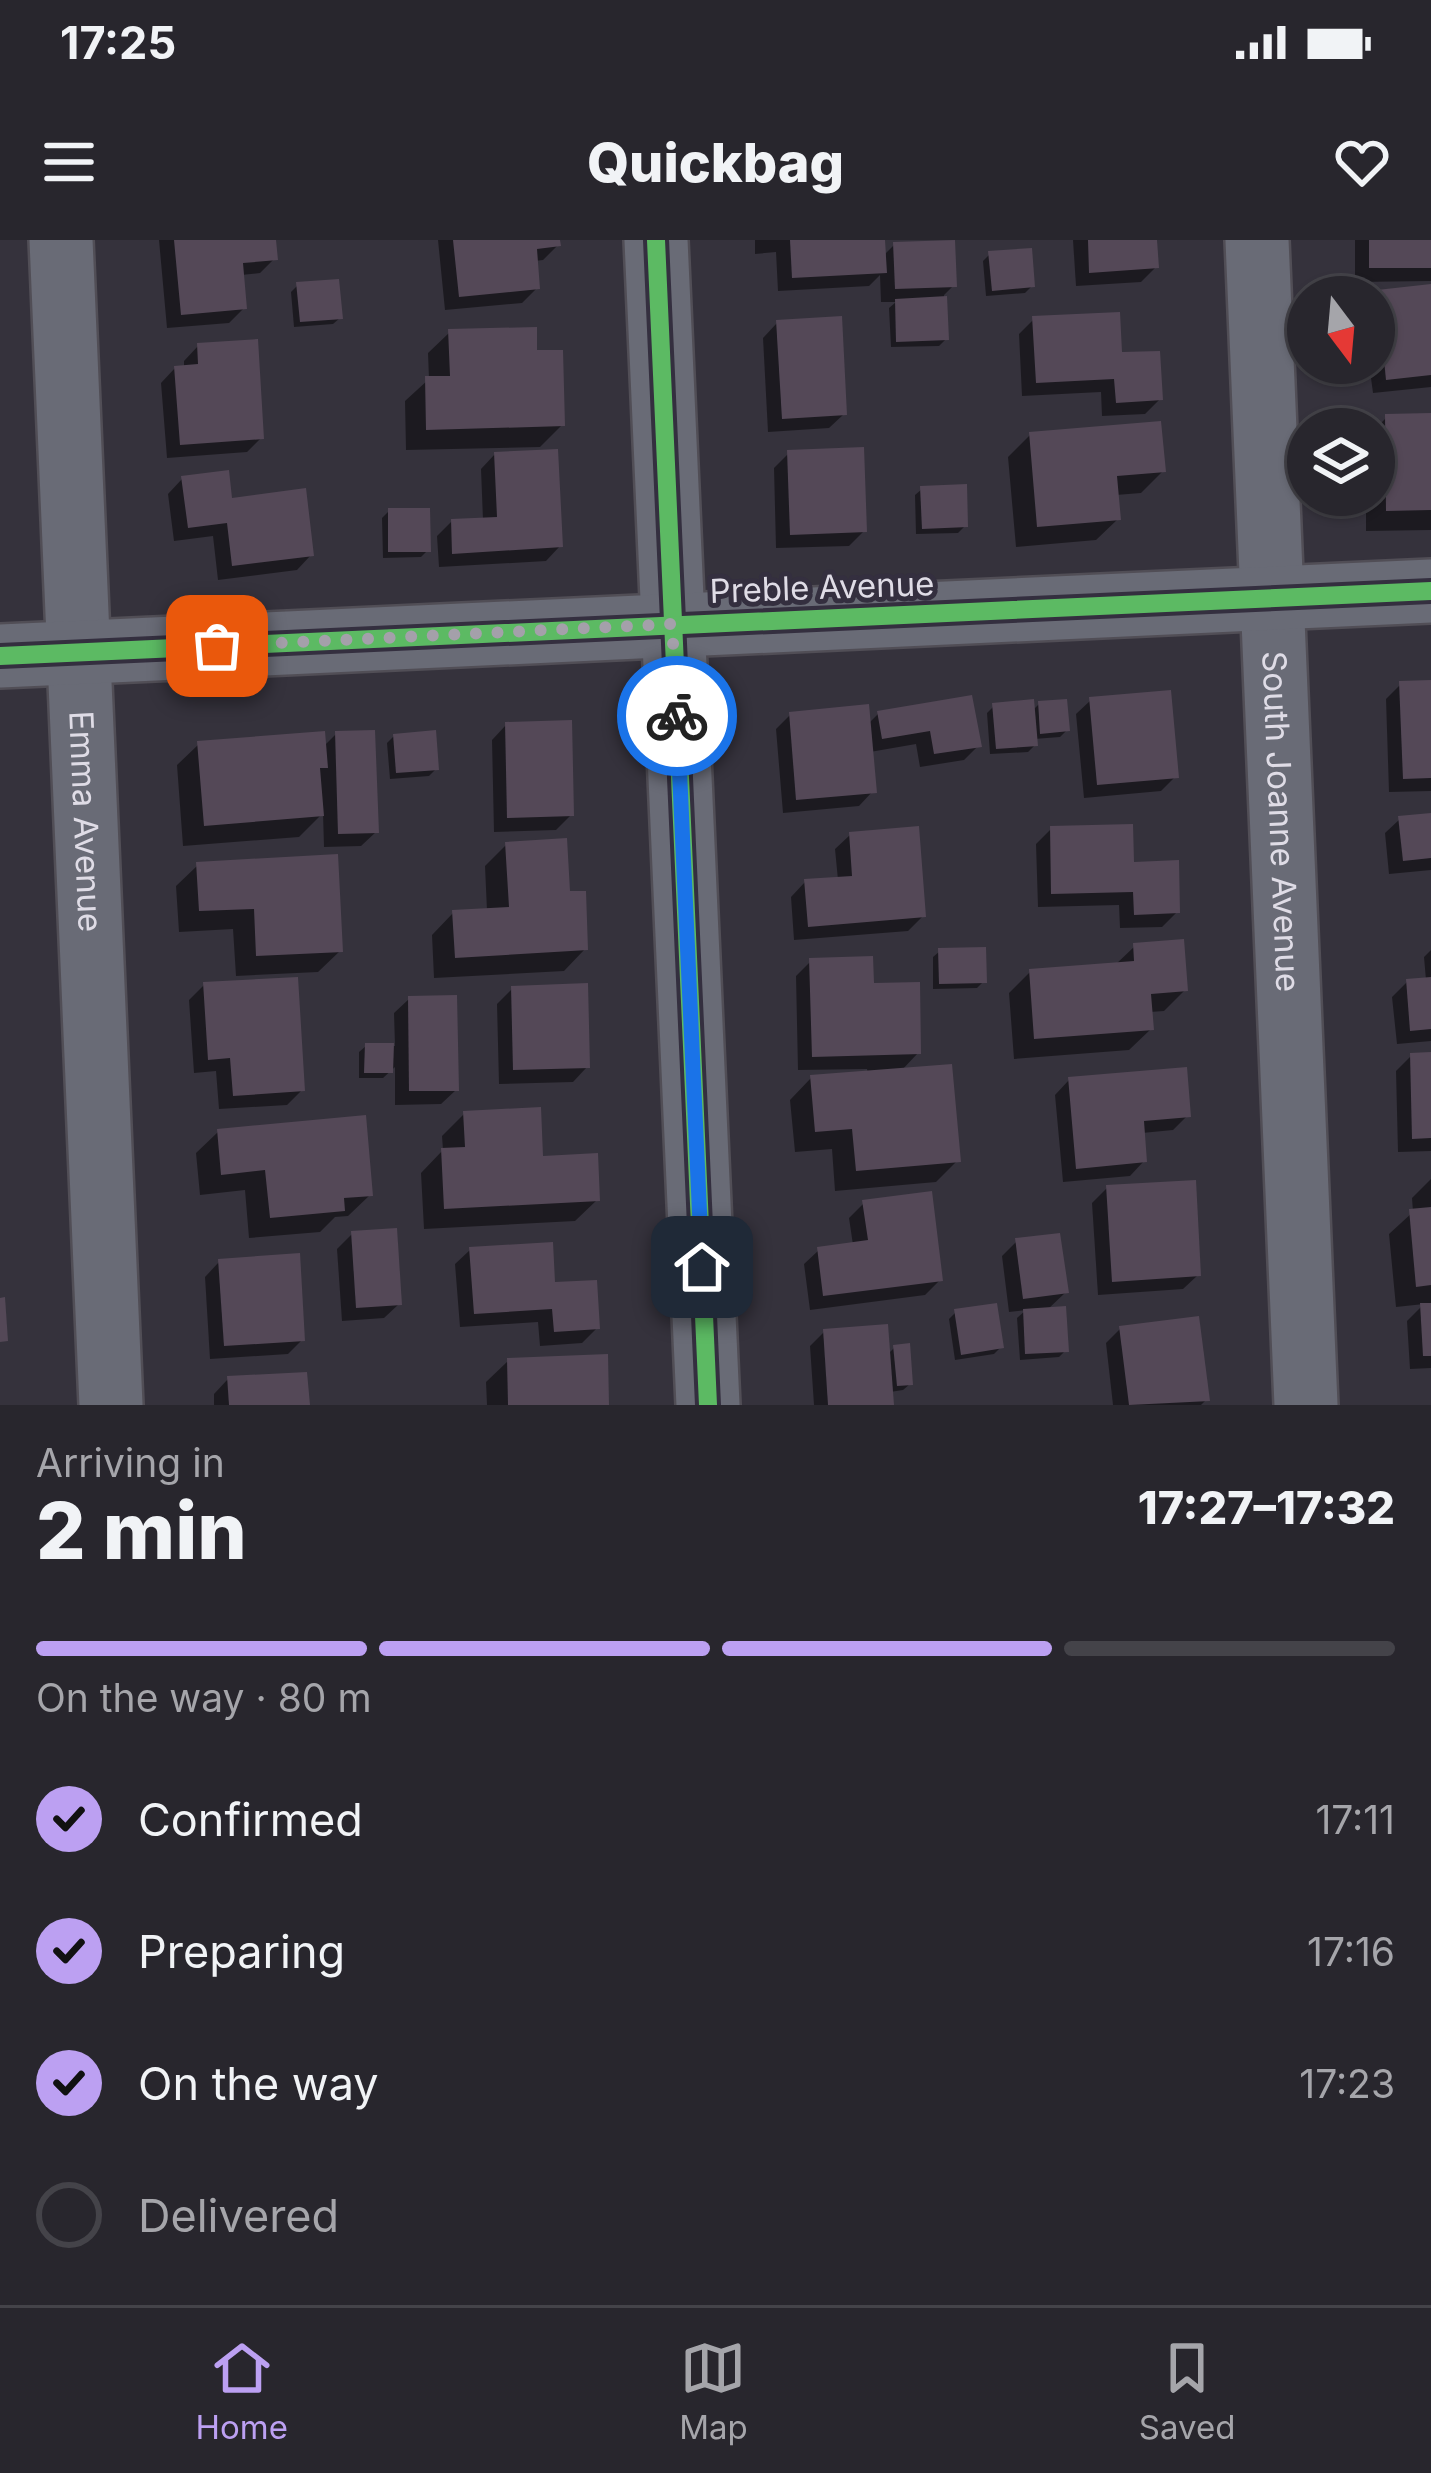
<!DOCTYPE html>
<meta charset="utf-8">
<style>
:root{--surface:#28262d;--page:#343239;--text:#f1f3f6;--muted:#a5a5aa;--line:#444349;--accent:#bca0f2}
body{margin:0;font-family:Inter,sans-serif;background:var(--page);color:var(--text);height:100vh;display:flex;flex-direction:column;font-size:45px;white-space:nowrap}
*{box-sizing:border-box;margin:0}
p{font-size:39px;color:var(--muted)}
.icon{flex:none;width:66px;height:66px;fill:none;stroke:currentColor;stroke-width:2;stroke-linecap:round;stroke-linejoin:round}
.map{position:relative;height:1165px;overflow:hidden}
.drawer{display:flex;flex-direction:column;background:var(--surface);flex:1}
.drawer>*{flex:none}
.needle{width:78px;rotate:164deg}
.buttons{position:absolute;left:1287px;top:36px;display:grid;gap:24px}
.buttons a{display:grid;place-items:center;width:108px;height:108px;border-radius:50%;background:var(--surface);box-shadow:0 3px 9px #0004,0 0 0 3px var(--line);font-size:60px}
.pin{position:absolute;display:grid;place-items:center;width:102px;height:102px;color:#fff;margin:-51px;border-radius:24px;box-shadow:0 6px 18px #0006}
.courier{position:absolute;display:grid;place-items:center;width:120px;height:120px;margin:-60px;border:9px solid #1a73e8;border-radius:50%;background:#fff;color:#222;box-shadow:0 3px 15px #0007}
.overview em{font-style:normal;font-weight:800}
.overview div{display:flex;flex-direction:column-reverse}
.overview{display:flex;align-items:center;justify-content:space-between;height:204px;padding:0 36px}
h1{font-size:78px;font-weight:800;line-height:90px}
.bar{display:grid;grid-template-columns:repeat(4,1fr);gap:18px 12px;align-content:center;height:144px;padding:0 36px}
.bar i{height:15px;border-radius:9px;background:var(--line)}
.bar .on{background:var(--accent)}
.bar p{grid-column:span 4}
ol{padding:0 36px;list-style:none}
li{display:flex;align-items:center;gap:36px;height:132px}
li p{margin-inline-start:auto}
li .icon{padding:12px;border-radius:50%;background:var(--accent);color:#111;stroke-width:4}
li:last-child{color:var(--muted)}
li i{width:66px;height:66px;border:6px solid var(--line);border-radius:50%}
.status{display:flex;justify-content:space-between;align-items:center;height:84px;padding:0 60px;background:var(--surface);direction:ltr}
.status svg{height:33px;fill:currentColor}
header{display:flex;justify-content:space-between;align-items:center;height:156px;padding:0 36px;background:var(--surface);font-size:54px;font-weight:800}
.tabs{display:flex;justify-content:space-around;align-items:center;height:168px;border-top:3px solid var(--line);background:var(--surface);font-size:33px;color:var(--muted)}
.tabs a{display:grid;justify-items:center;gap:6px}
.tabs .on{color:var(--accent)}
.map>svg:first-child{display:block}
.shadow{fill:#0007}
.building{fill:#544857}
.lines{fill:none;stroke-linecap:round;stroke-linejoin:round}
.minor-casing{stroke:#514e56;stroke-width:68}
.minor{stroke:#696b76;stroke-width:63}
.cycleway-casing{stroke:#342f3f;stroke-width:26}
.cycleway{stroke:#5cba63;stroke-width:18}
.done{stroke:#a4a0aa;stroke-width:12;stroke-dasharray:0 21.6}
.route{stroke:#1a73e8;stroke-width:15}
.labels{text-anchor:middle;stroke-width:10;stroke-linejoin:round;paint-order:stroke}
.street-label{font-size:33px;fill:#dfdce6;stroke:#342f3f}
</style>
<div class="status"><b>17:25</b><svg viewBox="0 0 49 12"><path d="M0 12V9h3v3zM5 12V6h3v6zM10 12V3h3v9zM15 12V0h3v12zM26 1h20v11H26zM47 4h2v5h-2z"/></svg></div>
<header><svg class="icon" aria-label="menu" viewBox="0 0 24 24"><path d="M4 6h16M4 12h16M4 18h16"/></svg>Quickbag<svg class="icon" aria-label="heart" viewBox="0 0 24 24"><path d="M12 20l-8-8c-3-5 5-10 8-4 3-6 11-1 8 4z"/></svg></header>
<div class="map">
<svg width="1431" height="1165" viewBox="0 0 1431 1165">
<rect width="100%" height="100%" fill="#35323c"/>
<g class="shadow">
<polygon points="159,0 273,0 274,19 260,33 241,35 244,68 229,83 167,88"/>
<polygon points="438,0 557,0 558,5 543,20 535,21 537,48 522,63 445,70"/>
<polygon points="755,0 882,0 883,16 894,5 954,45 944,55 946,99 939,106 891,107 889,68 896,62 881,62 880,35 869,46 778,51 776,12 755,14"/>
<polygon points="1073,0 1154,0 1156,27 1141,42 1076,46"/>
<polygon points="1355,0 1431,0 1431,41 1355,42"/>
<polygon points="990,14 1032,46 1025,53 986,56 983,21"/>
<polygon points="298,45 340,78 333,84 294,87 291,52"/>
<polygon points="1431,47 1431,147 1373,153 1369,123 1374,123 1374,57 1378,53"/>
<polygon points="1034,79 1120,116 1160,159 1145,174 1102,176 1101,152 1022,156 1019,94"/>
<polygon points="777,83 844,174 829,188 768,192 763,98"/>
<polygon points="450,92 534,113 562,185 540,207 406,210 405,161 429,139 428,113"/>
<polygon points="198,106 261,198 247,212 167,218 161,143 175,128 184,128 184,121"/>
<polygon points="1431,176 1431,290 1366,291 1366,255 1374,255 1374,190 1387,177"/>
<polygon points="1030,195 1163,231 1141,253 1116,255 1118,279 1096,300 1016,307 1008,217"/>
<polygon points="789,213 864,291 849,306 776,308 774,228"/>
<polygon points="495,214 560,306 546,321 439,327 437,296 452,281 483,280 481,229"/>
<polygon points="182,239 229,261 311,315 297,330 218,340 213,296 174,301 168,254"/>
<polygon points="922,249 965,286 958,293 916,294 915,255"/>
<polygon points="389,271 428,310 421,317 383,318 382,278"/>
<polygon points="1431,443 1431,551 1389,552 1386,459 1401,444"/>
<polygon points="1091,460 1175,537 1161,551 1084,558 1076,474"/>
<polygon points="1039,464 1067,490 1060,497 1034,499 1035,505 1028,512 990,514 987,473 994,466 1032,471"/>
<polygon points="878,474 978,506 964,520 920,527 916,504 870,512 873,551 859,566 783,573 776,489 790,475 868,484"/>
<polygon points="506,485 571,575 556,590 494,592 492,500"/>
<polygon points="336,494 376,592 361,606 324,607 323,573 299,597 183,606 177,525 199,504 323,507"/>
<polygon points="394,496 436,529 429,536 390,539 387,503"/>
<polygon points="1431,576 1431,630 1389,634 1385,593 1400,579"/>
<polygon points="1051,589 1131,625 1177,672 1162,687 1120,688 1119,665 1038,667 1036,604"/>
<polygon points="850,595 923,676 908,691 794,700 791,657 805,642 838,640 835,609"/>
<polygon points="506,605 567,654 585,709 564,731 434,738 432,695 453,673 487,671 485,626"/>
<polygon points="198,625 340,711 318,732 236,736 233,689 179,692 176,646"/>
<polygon points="1135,706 1185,750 1164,771 1150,772 1151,789 1129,810 1014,819 1009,753 1030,732 1115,725"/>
<polygon points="1431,710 1431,801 1397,804 1392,757 1407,742 1426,740 1424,717"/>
<polygon points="940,711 984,741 977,748 933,749 933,717"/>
<polygon points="811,721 871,746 918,813 901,831 957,921 936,942 835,951 832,909 795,912 790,860 811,838 868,834 867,829 798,830 796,736"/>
<polygon points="204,745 302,850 287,865 219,869 216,831 194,833 189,760"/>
<polygon points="512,749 587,827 573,842 499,844 497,764"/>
<polygon points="409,759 456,850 441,864 395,865 395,827 383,838 359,838 359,812 366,806 395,806 394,773"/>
<polygon points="1431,815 1431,911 1398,912 1396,831 1411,816"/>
<polygon points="1069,840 1188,875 1173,890 1142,893 1144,921 1130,936 1063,942 1055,855"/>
<polygon points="464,874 541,919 597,960 575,981 424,989 421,933 443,910 442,896"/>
<polygon points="218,892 370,955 348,976 335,977 320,992 249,998 245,950 200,955 196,913"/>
<polygon points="1431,939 1431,1128 1410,1129 1407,1081 1424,1064 1396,1067 1389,994 1413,972 1412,958"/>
<polygon points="1107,948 1198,1035 1183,1049 1098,1055 1092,963"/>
<polygon points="864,963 940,1040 925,1055 810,1070 804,1024 819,1010 853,1005 849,978"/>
<polygon points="352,994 399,1064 384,1078 342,1081 337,1009"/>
<polygon points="1017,1001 1066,1052 1047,1070 1066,1110 1059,1117 1020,1120 1017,1078 1026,1070 1009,1072 1002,1016"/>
<polygon points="470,1010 597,1088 582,1103 540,1106 538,1082 460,1087 455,1024"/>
<polygon points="219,1022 302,1100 288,1114 210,1119 205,1037"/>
<polygon points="956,1072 1001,1107 994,1114 955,1120 949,1079"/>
<polygon points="1120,1089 1206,1160 1201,1165 1113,1165 1106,1103"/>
<polygon points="824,1092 887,1115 894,1108 910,1144 903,1150 890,1152 891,1165 814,1165 810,1106"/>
<polygon points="605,1117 606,1165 487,1165 486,1142 508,1121"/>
<polygon points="305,1135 307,1165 214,1165 214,1154 228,1139"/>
</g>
<g class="building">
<polygon points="174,0 276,0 278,20 243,23 247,69 181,75"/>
<polygon points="453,0 560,0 561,6 537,9 540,49 459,57"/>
<polygon points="790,0 885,0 887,33 792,38"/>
<polygon points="955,0 957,47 895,49 893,2"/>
<polygon points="1088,0 1157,0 1159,28 1089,33"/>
<rect x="1369" y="0" width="62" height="28"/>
<polygon points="1032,8 1035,47 992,51 988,11"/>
<polygon points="339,39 343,79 300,82 296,42"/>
<polygon points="1431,44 1431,135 1386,140 1377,50"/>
<polygon points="947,56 949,100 896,102 895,59"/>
<polygon points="1120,72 1122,112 1160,111 1163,160 1116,163 1114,139 1036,143 1032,76"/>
<polygon points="842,76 847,175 782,179 776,80"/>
<polygon points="537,87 537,110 563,110 565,186 426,190 425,136 450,136 448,89"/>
<polygon points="258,99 264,199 180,205 174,126 198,124 197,103"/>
<polygon points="1431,173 1431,270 1386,271 1385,174"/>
<polygon points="1161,181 1166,232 1117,236 1121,280 1037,287 1029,192"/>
<polygon points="864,207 867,292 790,295 787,210"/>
<polygon points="558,209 563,307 452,314 451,279 497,277 494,212"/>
<polygon points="229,230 232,258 306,248 314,316 232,326 227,283 188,288 181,236"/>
<polygon points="967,244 968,287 922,289 920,246"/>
<polygon points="388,268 430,268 431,312 388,312"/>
<polygon points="1431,440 1431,538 1403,539 1399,441"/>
<polygon points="1171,450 1179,538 1097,545 1089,457"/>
<polygon points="972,455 982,507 934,514 930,491 882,499 877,471"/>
<polygon points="1034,459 1038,506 996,509 992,463"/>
<polygon points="1067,459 1070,491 1040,494 1038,461"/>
<polygon points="869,464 877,553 796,560 789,472"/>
<polygon points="572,480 574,576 507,578 505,482"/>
<polygon points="375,490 379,593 338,594 335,491"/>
<polygon points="436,490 439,530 396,533 393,494"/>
<polygon points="325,491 328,528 320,528 324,576 204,586 197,501"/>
<polygon points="1431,573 1431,618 1403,621 1398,576"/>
<polygon points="1133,584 1134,622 1179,620 1180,673 1134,675 1133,652 1051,654 1050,586"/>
<polygon points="919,586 926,677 808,687 804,639 852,636 849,592"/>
<polygon points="567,598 570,651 586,651 588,710 455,718 452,670 509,667 505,602"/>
<polygon points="338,614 343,712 256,716 254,669 199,671 196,622"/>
<polygon points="1184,699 1188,751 1151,754 1154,790 1034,799 1029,729 1134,721 1133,703"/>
<polygon points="986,707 987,743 939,744 938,708"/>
<polygon points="873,716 874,743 920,742 921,814 812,817 809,718"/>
<polygon points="298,737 305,851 233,856 230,818 208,820 203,742"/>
<polygon points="1431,737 1431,789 1410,791 1406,739"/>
<polygon points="588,743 590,828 513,830 511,746"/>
<polygon points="457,755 459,851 409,851 408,756"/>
<polygon points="365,803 394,803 393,833 364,833"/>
<polygon points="1431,812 1431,898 1412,899 1410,813"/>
<polygon points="952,824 961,922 856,931 852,889 815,892 810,835"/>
<polygon points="1187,827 1191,877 1144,881 1147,922 1076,929 1068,837"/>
<polygon points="541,867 543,916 598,913 600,961 444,969 441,908 465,907 463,871"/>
<polygon points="366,875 373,956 344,958 345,971 270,978 265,930 221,935 217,889"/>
<polygon points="1196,940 1201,1036 1112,1042 1106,945"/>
<polygon points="932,951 943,1041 823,1056 817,1007 868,1000 862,960"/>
<polygon points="1431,967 1431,1045 1416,1047 1409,969"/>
<polygon points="397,988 402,1065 356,1068 351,991"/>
<polygon points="1060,993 1069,1053 1023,1059 1015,998"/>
<polygon points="553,1002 555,1042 597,1040 600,1089 554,1092 552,1069 474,1074 469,1007"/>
<polygon points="300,1013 305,1101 224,1106 218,1019"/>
<polygon points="5,1057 8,1101 0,1102 0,1058"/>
<polygon points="997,1063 1004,1108 961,1115 954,1069"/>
<polygon points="1420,1063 1431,1063 1431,1116 1423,1116"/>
<polygon points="1066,1066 1069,1112 1025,1114 1023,1069"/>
<polygon points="1199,1076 1210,1161 1129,1165 1119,1086"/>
<polygon points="888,1084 894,1165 828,1165 823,1089"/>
<polygon points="910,1103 913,1145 897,1146 893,1105"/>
<polygon points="608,1114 609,1165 508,1165 507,1118"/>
<polygon points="307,1132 310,1165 229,1165 227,1136"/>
</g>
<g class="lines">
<defs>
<g id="minor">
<path id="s1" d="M61,0l50,1165"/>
<polyline points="656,0 708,1165"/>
<path id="s2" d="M1257,0l49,1165"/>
<polyline points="0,416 1431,351"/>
</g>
</defs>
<use href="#minor" class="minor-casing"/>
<use href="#minor" class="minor"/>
<defs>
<g id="cycleway">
<polyline points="656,0 708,1165"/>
<polyline points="0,416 1431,351"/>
</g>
</defs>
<use href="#cycleway" class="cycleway-casing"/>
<use href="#cycleway" class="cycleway"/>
</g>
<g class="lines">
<polyline class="done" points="217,406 672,384 677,476"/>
<polyline class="route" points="677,476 702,1027"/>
</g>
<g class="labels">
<g class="street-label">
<text transform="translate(822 347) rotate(-2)" y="12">Preble Avenue</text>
<text dy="12" stroke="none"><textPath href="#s1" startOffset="582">Emma Avenue</textPath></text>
<text dy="12" stroke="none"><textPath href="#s2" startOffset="582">South Joanne Avenue</textPath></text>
</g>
</g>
</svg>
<div class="buttons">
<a><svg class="needle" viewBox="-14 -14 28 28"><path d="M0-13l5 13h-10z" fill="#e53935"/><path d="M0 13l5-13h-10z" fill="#a5a5aa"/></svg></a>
<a><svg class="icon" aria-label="layers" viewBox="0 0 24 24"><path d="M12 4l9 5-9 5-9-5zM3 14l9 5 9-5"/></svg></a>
</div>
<div class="pin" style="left:217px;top:406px;background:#ea580c"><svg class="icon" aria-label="bag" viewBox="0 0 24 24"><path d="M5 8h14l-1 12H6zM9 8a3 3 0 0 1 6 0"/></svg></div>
<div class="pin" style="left:702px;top:1027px;background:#1f2937"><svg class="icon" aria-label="home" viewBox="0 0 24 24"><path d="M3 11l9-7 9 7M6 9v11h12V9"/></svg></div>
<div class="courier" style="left:677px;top:476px"><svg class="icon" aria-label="bike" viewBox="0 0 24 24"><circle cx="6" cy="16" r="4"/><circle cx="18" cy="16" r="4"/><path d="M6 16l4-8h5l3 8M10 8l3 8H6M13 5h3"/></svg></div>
</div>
<section class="drawer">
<div class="overview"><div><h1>2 min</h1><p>Arriving in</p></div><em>17:27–17:32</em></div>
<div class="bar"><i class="on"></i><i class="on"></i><i class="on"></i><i></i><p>On the way · 80 m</p></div>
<ol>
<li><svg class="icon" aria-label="check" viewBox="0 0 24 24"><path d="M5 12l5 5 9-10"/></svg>Confirmed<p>17:11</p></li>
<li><svg class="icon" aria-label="check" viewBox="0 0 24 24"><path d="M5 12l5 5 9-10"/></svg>Preparing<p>17:16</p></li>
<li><svg class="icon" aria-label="check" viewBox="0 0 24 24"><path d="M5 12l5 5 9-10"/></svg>On the way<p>17:23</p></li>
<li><i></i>Delivered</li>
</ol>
</section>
<nav class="tabs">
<a class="on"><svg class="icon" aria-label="home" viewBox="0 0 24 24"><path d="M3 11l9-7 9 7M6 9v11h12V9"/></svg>Home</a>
<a><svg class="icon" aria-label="map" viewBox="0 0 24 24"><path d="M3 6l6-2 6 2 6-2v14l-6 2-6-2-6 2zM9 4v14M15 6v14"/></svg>Map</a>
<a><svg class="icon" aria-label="saved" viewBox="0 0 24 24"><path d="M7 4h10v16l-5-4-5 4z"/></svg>Saved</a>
</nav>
